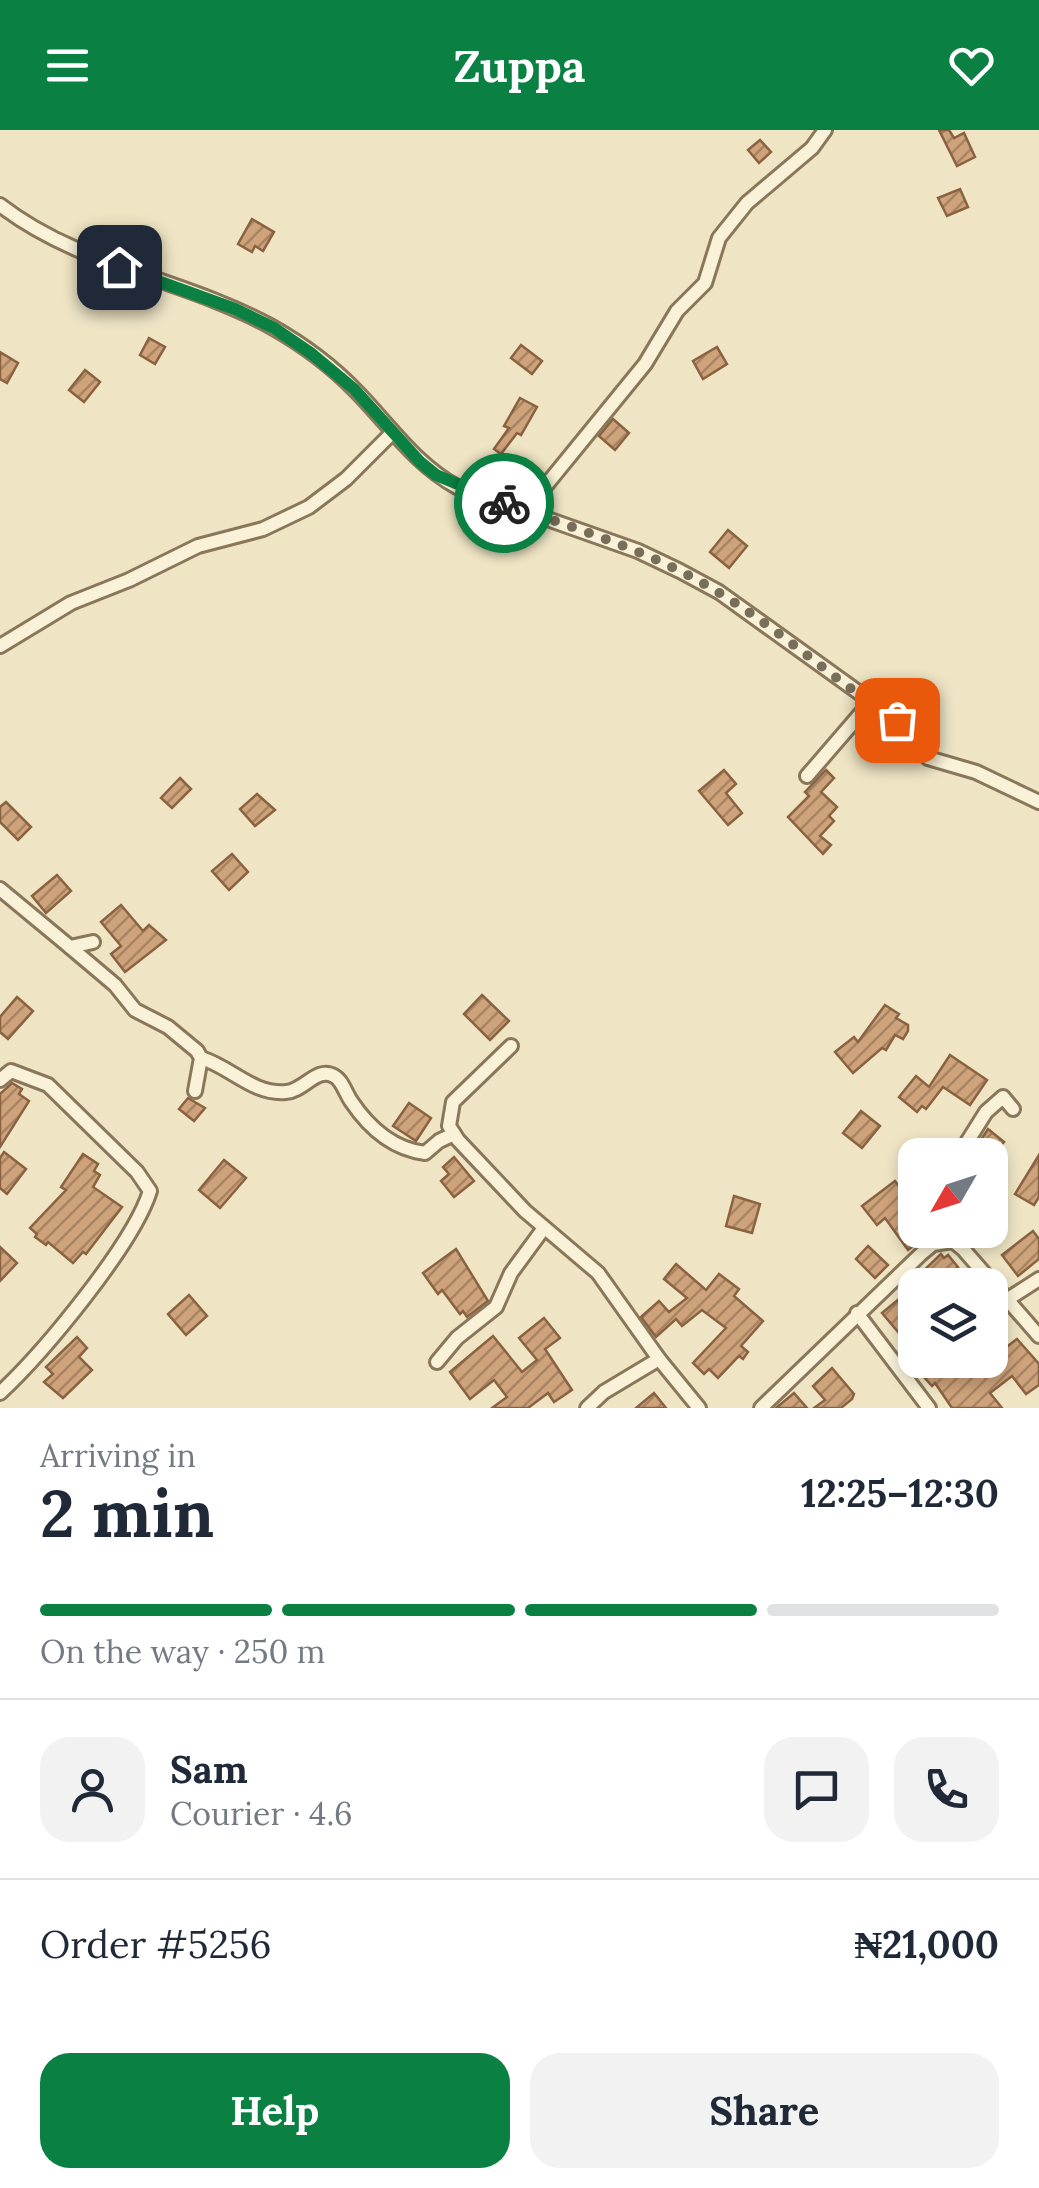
<!DOCTYPE html>
<meta charset="utf-8">
<style>
:root{--surface:#fff;--page:#f2f2f3;--text:#1f2937;--muted:#747a83;--line:#e0e1e3;--accent:#0b8043}
body{margin:0;font-family:Lora,serif;background:var(--page);color:var(--text);height:100vh;display:flex;flex-direction:column;font-size:38px;white-space:nowrap}
*{box-sizing:border-box;margin:0}
p{font-size:32px;color:var(--muted)}
.icon{flex:none;width:55px;height:55px;fill:none;stroke:currentColor;stroke-width:2;stroke-linecap:round;stroke-linejoin:round}
.map{position:relative;height:1278px;overflow:hidden}
.side{display:flex;flex-direction:column;background:var(--surface);flex:1}
.side>*{flex:none}
.needle{width:65px;rotate:231deg}
.fabs{position:absolute;left:898px;top:1008px;display:grid;gap:20px}
.fabs a{display:grid;place-items:center;width:110px;height:110px;border-radius:20px;background:var(--surface);box-shadow:0 5px 15px #0003;font-size:50px}
.pin{position:absolute;display:grid;place-items:center;width:85px;height:85px;color:#fff;margin:-42px;border-radius:20px;box-shadow:0 5px 15px #0006}
.courier{position:absolute;display:grid;place-items:center;width:100px;height:100px;margin:-50px;border:8px solid #0b8043;border-radius:50%;background:#fff;color:#222;box-shadow:0 2px 12px #0007}
.headline em{font-style:normal;font-weight:700}
.headline div{display:flex;flex-direction:column-reverse}
.headline{display:flex;align-items:center;justify-content:space-between;height:170px;padding:0 40px}
h1{font-size:65px;font-weight:700;line-height:75px}
.bar{display:grid;grid-template-columns:repeat(4,1fr);gap:15px 10px;align-content:center;height:120px;padding:0 40px}
.bar i{height:12px;border-radius:8px;background:var(--line)}
.bar .current{background:var(--accent)}
.bar p{grid-column:span 4}
.line{display:flex;align-items:center;gap:25px;padding:0 40px;border-top:2px solid var(--line)}
.line div{flex:1}
.round{display:grid;place-items:center;flex:none;width:105px;height:105px;border-radius:30px;background:var(--page)}
.button{display:flex;gap:20px;margin-top:auto;padding:20px 40px}
.button a{flex:1;height:115px;border-radius:30px;background:var(--accent);color:#fff;font-size:40px;font-weight:700;line-height:115px;text-align:center}
.button a+a{background:var(--page);color:var(--text)}
header{display:flex;justify-content:space-between;align-items:center;height:130px;padding:0 40px;background:var(--accent);color:#fff;font-size:45px;font-weight:700}
.map>svg:first-child{display:block}
.building{fill:url(#building-hatch);stroke:#8a6240;stroke-width:2.5}
.lines{fill:none;stroke-linecap:round;stroke-linejoin:round}
.street-casing{stroke:#8a775a;stroke-width:18}
.street{stroke:#f9f2d8;stroke-width:12}
.done{stroke:#796e59;stroke-width:10;stroke-dasharray:0 18}
.route{stroke:#0b8043;stroke-width:12}
</style>
<header><svg class="icon" aria-label="menu" viewBox="0 0 24 24"><path d="M4 6h16M4 12h16M4 18h16"/></svg>Zuppa<svg class="icon" aria-label="heart" viewBox="0 0 24 24"><path d="M12 20l-8-8c-3-5 5-10 8-4 3-6 11-1 8 4z"/></svg></header>
<div class="map">
<svg width="1039" height="1278" viewBox="0 0 1039 1278">
<defs>
<pattern id="building-hatch" width="6" height="6" patternUnits="userSpaceOnUse" patternTransform="scale(2.5)"><rect width="6" height="6" fill="#cea27a"/><path d="M-1 1l2-2M0 6l6-6M5 7l2-2" fill="none" stroke="#a88463"/></pattern>
</defs>
<rect width="100%" height="100%" fill="#efe5c5"/>
<g class="building">
<polygon points="939,0 949,0 954,8 964,3 975,27 957,36"/>
<polygon points="760,10 771,22 759,33 748,20"/>
<polygon points="960,59 968,77 947,86 938,68"/>
<polygon points="252,89 274,102 263,121 255,116 252,122 238,114"/>
<polygon points="149,208 165,217 155,234 140,225"/>
<polygon points="521,215 542,231 532,244 511,228"/>
<polygon points="717,217 727,234 703,249 693,231"/>
<polygon points="0,222 18,233 7,253 0,249"/>
<polygon points="85,240 100,252 84,272 69,260"/>
<polygon points="520,268 537,277 521,305 517,303 501,324 494,319 509,298 504,296"/>
<polygon points="613,289 629,303 615,320 599,306"/>
<polygon points="728,400 747,416 729,438 710,422"/>
<polygon points="724,640 736,654 726,663 742,683 728,695 699,661"/>
<polygon points="826,640 834,648 821,662 837,677 829,686 834,691 820,706 831,715 823,724 788,687 809,666 805,662"/>
<polygon points="180,648 191,659 172,678 161,668"/>
<polygon points="257,664 275,680 255,696 240,679"/>
<polygon points="6,672 31,697 18,710 0,692 0,677"/>
<polygon points="232,724 248,742 229,760 212,741"/>
<polygon points="57,745 71,761 46,783 32,766"/>
<polygon points="121,775 143,801 149,795 166,810 125,842 111,824 121,816 101,792"/>
<polygon points="482,865 509,891 490,910 464,884"/>
<polygon points="17,867 33,881 8,909 0,902 0,887"/>
<polygon points="885,875 899,884 896,888 908,895 908,901 903,909 895,905 886,920 882,918 853,943 835,922 854,907 858,912"/>
<polygon points="950,925 987,950 970,975 943,957 926,979 922,976 917,982 899,967 916,946 929,957"/>
<polygon points="12,953 22,959 19,964 29,971 0,1017 0,964"/>
<polygon points="188,968 205,978 194,991 179,979"/>
<polygon points="409,973 431,988 416,1011 393,996"/>
<polygon points="861,981 880,996 862,1018 843,1003"/>
<polygon points="988,999 1004,1012 993,1025 971,1025"/>
<polygon points="4,1022 26,1039 7,1064 0,1058 0,1028"/>
<polygon points="83,1024 98,1034 94,1041 100,1045 93,1057 122,1077 86,1124 83,1122 73,1133 48,1112 46,1115 35,1107 37,1104 30,1098 66,1060 61,1057"/>
<polygon points="1039,1025 1039,1067 1034,1075 1015,1064"/>
<polygon points="454,1027 474,1051 454,1067 441,1051 449,1044 443,1037"/>
<polygon points="224,1030 246,1048 220,1078 199,1060"/>
<polygon points="895,1051 915,1078 915,1100 935,1100 908,1120 885,1088 877,1095 862,1076"/>
<polygon points="734,1066 760,1074 752,1103 726,1096"/>
<polygon points="1033,1101 1039,1109 1039,1129 1018,1146 1002,1125"/>
<polygon points="868,1116 888,1135 875,1148 856,1129"/>
<polygon points="0,1117 17,1133 0,1151"/>
<polygon points="456,1119 488,1171 467,1187 463,1181 460,1184 442,1160 438,1164 423,1143"/>
<polygon points="941,1124 944,1128 948,1125 958,1137 953,1141 965,1155 922,1155 916,1148"/>
<polygon points="676,1134 706,1160 719,1144 739,1159 734,1166 763,1191 741,1216 748,1222 743,1229 739,1226 718,1248 709,1239 704,1244 693,1233 726,1198 702,1180 682,1196 676,1189 656,1207 641,1187 659,1171 669,1182 687,1168 664,1149"/>
<polygon points="915,1156 915,1222 882,1183"/>
<polygon points="189,1165 207,1186 186,1205 168,1184"/>
<polygon points="544,1188 560,1208 545,1219 572,1260 554,1272 548,1263 528,1278 492,1278 507,1267 494,1250 470,1269 450,1242 493,1206 522,1242 537,1230 519,1208"/>
<polygon points="77,1207 87,1218 79,1227 92,1240 63,1268 44,1252 53,1244 46,1237"/>
<polygon points="1017,1209 1039,1234 1039,1255 1026,1264 1012,1246 990,1263 1002,1278 952,1278 935,1253 932,1256 923,1246 927,1243 922,1237 930,1230 963,1230 975,1241"/>
<polygon points="832,1238 854,1264 852,1269 841,1278 814,1278 825,1270 813,1256"/>
<polygon points="654,1263 666,1278 636,1278"/>
<polygon points="794,1263 807,1278 776,1278"/>
</g>
<g class="lines">
<defs>
<g id="street">
<path d="M0,75c80,62 185,74 272,122 30,17 61,40 85,65 33,34 58,72 100,95l181,64 42,20 39,21 178,128 31,38 48,14 63,30"/>
<polyline points="525,381 645,234 677,181 705,153 719,108 747,73 812,18 825,0"/>
<polyline points="0,516 71,473 129,450 198,416 263,399 309,377 346,349 393,302"/>
<polyline points="807,646 870,573"/>
<polyline points="0,759 70,817 93,812"/>
<polyline points="70,817 115,855 135,880 168,897 197,921 201,928 195,961"/>
<polyline points="511,916 453,972 449,996 458,1010 525,1081 598,1143 659,1229 699,1278"/>
<path d="M201,928c30,9 52,37 85,34 18,-1 31,-26 48,-16 8,4 12,18 17,25 18,27 42,48 74,52l14,-12 15,-7"/>
<path d="M0,950l11,-9 37,14 89,87 13,19c-17,54 -107,162 -150,202"/>
<polyline points="959,1025 986,982 1003,967 1013,979"/>
<polyline points="950,1100 953,1111 963,1119 1039,1206"/>
<polyline points="1008,1169 1039,1149"/>
<polyline points="857,1183 929,1278"/>
<polyline points="437,1232 457,1208 496,1177 511,1143 544,1098"/>
<polyline points="587,1278 604,1262 659,1229"/>
<polyline points="761,1278 921,1124 933,1114 953,1111"/>
</g>
</defs>
<use href="#street" class="street-casing"/>
<use href="#street" class="street"/>
</g>
<g class="lines">
<path class="done" d="M504,373c72,26 147,48 212,88 64,38 118,90 181,129"/>
<polyline class="route" points="119,137 235,179 274,198 312,224 354,259 420,332 436,345 504,373"/>
</g>
</svg>
<div class="fabs">
<a><svg class="needle" viewBox="-14 -14 28 28"><path d="M0-13l5 13h-10z" fill="#e53935"/><path d="M0 13l5-13h-10z" fill="#747a83"/></svg></a>
<a><svg class="icon" aria-label="layers" viewBox="0 0 24 24"><path d="M12 4l9 5-9 5-9-5zM3 14l9 5 9-5"/></svg></a>
</div>
<div class="pin" style="left:897px;top:590px;background:#ea580c"><svg class="icon" aria-label="bag" viewBox="0 0 24 24"><path d="M5 8h14l-1 12H6zM9 8a3 3 0 0 1 6 0"/></svg></div>
<div class="pin" style="left:119px;top:137px;background:#1f2937"><svg class="icon" aria-label="home" viewBox="0 0 24 24"><path d="M3 11l9-7 9 7M6 9v11h12V9"/></svg></div>
<div class="courier" style="left:504px;top:373px"><svg class="icon" aria-label="bike" viewBox="0 0 24 24"><circle cx="6" cy="16" r="4"/><circle cx="18" cy="16" r="4"/><path d="M6 16l4-8h5l3 8M10 8l3 8H6M13 5h3"/></svg></div>
</div>
<section class="side">
<div class="headline"><div><h1>2 min</h1><p>Arriving in</p></div><em>12:25–12:30</em></div>
<div class="bar"><i class="current"></i><i class="current"></i><i class="current"></i><i></i><p>On the way · 250 m</p></div>
<div class="line" style="height:180px"><a class="round"><svg class="icon" aria-label="person" viewBox="0 0 24 24"><circle cx="12" cy="8" r="4"/><path d="M4 21q1-7 8-7t8 7"/></svg></a><div><b>Sam</b><p>Courier · 4.6</p></div><a class="round"><svg class="icon" aria-label="chat" viewBox="0 0 24 24"><path d="M4 5h16v11H9l-5 4z"/></svg></a><a class="round"><svg class="icon" aria-label="phone" viewBox="0 0 24 24"><path d="M5 4h4l2 5-3 2q2 4 5 5l2-3 5 2v4C11 20 4 13 5 4z"/></svg></a></div>
<div class="line" style="height:130px"><div>Order #5256</div><b>₦21,000</b></div>
<div class="button"><a>Help</a><a>Share</a></div>
</section>
